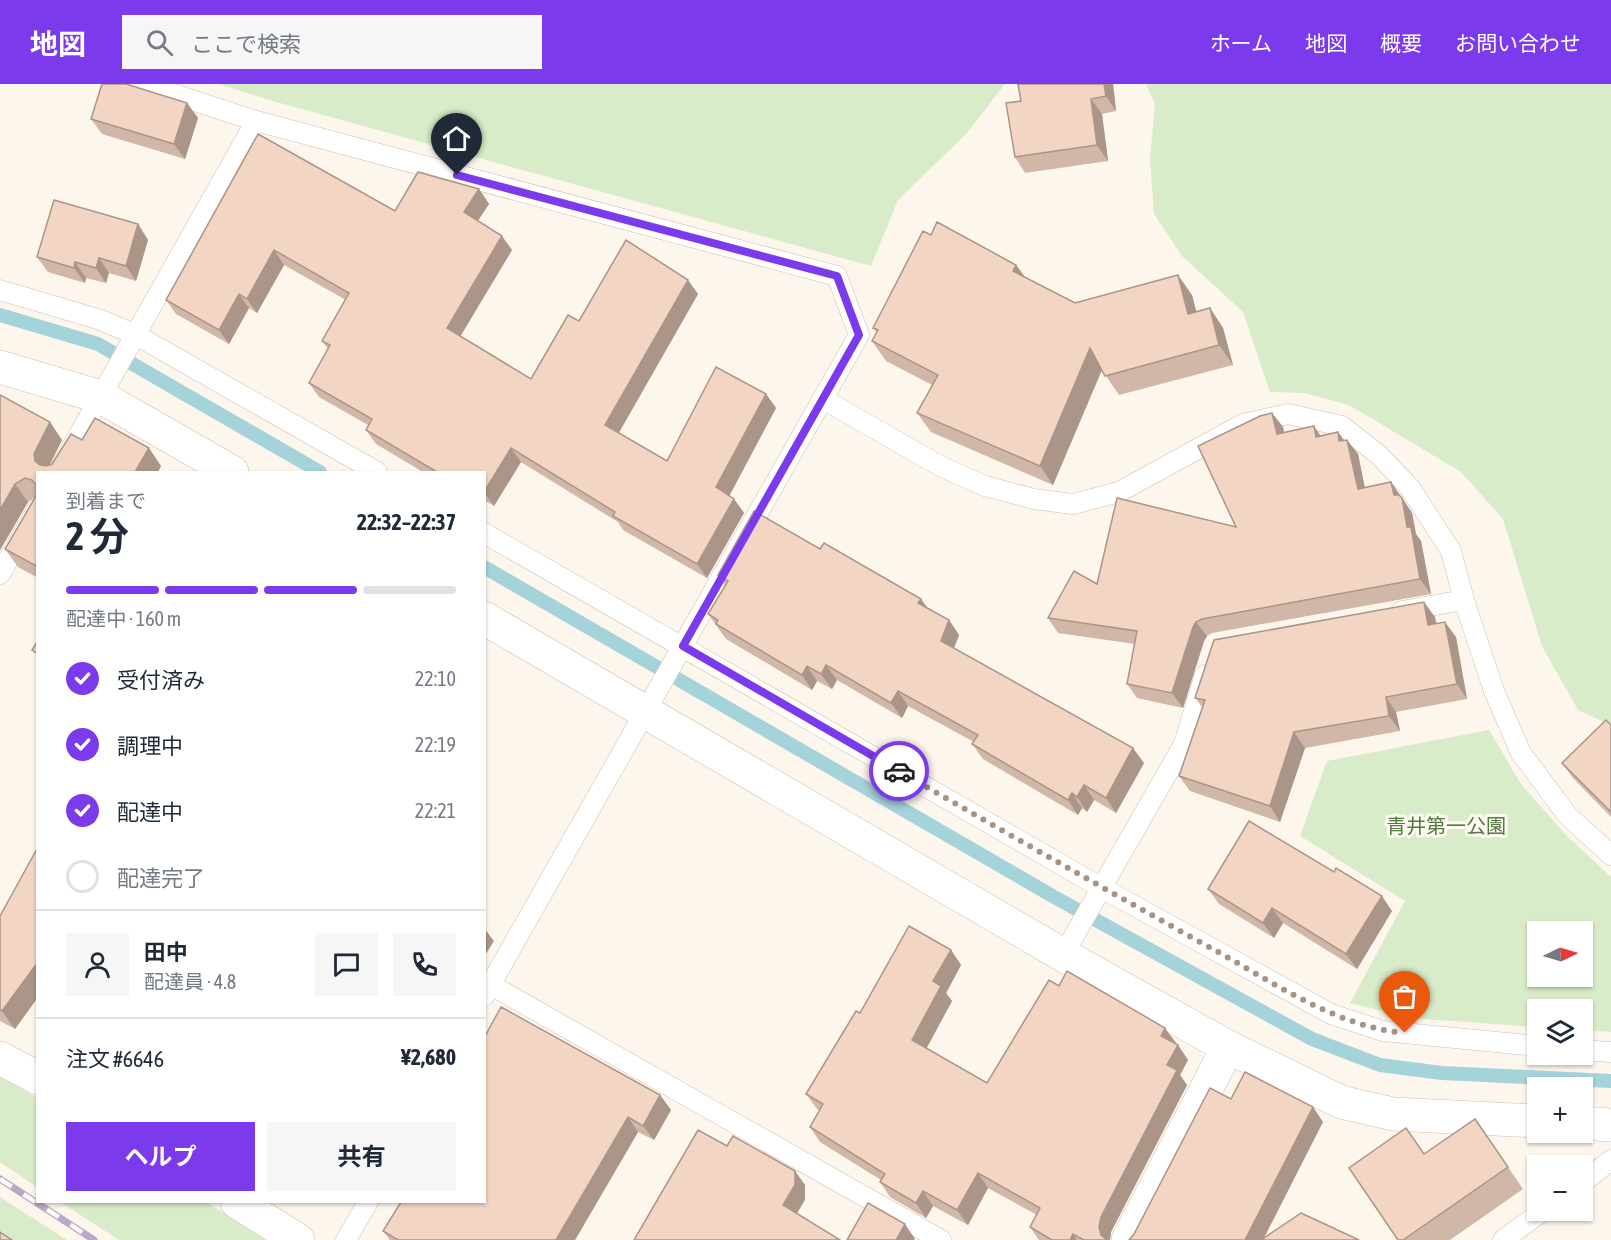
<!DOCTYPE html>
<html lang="ja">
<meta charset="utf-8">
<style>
:root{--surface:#fff;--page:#f6f6f7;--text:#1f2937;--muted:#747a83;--line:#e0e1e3;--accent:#7c3aed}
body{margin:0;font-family:"Asap Condensed","Noto Sans JP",sans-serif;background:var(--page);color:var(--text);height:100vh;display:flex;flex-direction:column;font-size:22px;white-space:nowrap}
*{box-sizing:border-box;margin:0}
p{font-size:20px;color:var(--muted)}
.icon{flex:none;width:33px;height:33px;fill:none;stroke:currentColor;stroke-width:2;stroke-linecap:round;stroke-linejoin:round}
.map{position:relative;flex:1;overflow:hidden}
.panel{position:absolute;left:36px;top:387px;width:450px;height:732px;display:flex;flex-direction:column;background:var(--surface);border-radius:0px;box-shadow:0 2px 4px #0004}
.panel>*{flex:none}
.needle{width:39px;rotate:85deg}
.buttons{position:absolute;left:1527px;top:837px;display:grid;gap:12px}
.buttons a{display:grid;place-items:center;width:66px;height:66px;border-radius:0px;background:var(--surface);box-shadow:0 2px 4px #0004;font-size:30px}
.pin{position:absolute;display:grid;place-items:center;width:51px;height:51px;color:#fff;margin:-62px -26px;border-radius:50% 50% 50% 0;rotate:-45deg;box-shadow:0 0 6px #0007}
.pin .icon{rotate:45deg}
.courier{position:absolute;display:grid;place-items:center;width:60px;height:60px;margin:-30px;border:4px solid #7c3aed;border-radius:50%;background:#fff;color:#222;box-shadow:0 2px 8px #0007}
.head em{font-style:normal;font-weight:700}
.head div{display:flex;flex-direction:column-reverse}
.head{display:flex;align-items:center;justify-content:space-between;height:102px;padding:0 30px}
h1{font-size:39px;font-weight:700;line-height:45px}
.bar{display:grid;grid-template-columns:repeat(4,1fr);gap:9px 6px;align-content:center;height:72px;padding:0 30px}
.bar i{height:8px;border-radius:4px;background:var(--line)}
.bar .active{background:var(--accent)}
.bar p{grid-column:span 4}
.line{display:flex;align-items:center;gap:15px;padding:0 30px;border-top:2px solid var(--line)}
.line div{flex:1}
.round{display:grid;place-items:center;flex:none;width:63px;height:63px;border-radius:0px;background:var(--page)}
ol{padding:0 30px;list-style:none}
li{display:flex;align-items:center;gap:18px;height:66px}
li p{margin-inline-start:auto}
li .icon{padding:6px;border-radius:50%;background:var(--accent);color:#fff;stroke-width:4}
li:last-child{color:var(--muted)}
li i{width:33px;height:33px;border:3px solid var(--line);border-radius:50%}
.action{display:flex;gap:12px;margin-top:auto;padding:12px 30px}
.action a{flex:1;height:69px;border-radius:0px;background:var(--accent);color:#fff;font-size:24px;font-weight:700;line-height:69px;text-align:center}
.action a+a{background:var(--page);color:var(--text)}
header{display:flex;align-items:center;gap:36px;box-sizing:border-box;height:84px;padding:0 30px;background:var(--accent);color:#fff}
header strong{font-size:28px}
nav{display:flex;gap:33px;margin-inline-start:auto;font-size:21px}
.search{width:420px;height:54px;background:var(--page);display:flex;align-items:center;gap:15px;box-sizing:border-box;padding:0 21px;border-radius:0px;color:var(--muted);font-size:22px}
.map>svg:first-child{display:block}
.green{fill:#d8ecc9;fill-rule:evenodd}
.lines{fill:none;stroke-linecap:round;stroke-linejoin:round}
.stream{stroke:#a5d3da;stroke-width:14}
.lane-casing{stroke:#d1beb0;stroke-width:21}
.street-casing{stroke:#d1beb0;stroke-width:34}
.lane{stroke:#fff;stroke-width:20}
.street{stroke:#fff;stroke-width:33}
.rail-casing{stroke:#b9a8c9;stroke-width:7}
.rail{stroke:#fffaf3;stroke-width:4.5;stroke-dasharray:14;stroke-linecap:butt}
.wall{fill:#d1b7a8}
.shaded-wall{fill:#aa9588}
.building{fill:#f3d5c3;stroke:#aa9588;stroke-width:1.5}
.done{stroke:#a89285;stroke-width:6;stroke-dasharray:0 10.8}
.route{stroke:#7c3aed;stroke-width:8}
.labels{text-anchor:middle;stroke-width:6;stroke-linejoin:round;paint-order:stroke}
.park-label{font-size:20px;fill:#537a41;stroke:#fffaf3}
</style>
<header>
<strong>地図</strong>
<div class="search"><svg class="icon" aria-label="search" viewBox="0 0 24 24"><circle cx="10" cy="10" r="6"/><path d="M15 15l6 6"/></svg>ここで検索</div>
<nav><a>ホーム</a><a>地図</a><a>概要</a><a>お問い合わせ</a></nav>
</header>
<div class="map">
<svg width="1611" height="1156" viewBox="0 0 1611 1156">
<rect width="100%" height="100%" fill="#fdf6ec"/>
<g class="green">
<polygon points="219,0 1005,0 966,50 898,116 871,182 269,16"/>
<polygon points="1146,0 1611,0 1611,641 1578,626 1542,562 1503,435 1461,388 1349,321 1304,309 1270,308 1243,228 1182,172 1154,130 1150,74 1155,20"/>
<path d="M1489,646l32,54 46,52 44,41v155l-28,-2 -1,-20h-44l-1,17 -127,-9 -60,-15 55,-102 -105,-65 27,-75zM1538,848h44v44h-44z"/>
<polygon points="0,992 37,1014 37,1103 0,1078"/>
<polygon points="0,1113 67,1156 5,1156 0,1153"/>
<polygon points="60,1118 206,1118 268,1156 119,1156"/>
</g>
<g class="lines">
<g class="stream">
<polyline points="0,231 98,260 320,388"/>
<polyline points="484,483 1056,814 1312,955 1380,981 1442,989 1611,997"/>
</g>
<defs>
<g id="lane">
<polyline points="143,0 256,37 837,192 859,251 484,912"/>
<polyline points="0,206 101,236 136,251 377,388"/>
<polyline points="823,315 940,382 985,402 1034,415 1073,420 1119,408 1243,340 1288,330 1342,342 1379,371 1410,404 1451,467 1464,516 1494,607 1521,669 1568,732 1611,771"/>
<polyline points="58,388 256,37"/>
<polyline points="484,449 1102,804 1331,930 1383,947 1538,962"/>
<polyline points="0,490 38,424"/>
<polyline points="1402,527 1464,516"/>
<polyline points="1063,871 1184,660 1205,591"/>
<polyline points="491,901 941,1156"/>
<polyline points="1582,966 1611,968"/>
<polyline points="1582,1099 1611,1076"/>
<polyline points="346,1156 368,1118"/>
<polyline points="1503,1156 1544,1126"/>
</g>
<g id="street">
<polyline points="0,283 101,313 232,388"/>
<polyline points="484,534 1063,871 1228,963 1341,1018 1393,1030 1538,1037"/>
<polyline points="0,974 38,994"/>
<polyline points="1582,1039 1611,1041"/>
<polyline points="237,1118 298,1156"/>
<polyline points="1128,1156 1228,963"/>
</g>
</defs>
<use href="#lane" class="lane-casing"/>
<use href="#street" class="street-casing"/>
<use href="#lane" class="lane"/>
<use href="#street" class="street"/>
<defs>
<polyline id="rail" points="0,1095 94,1156"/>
</defs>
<use href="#rail" class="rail-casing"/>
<use href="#rail" class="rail"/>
</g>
<g class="wall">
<polygon points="1113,0 1116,27 1102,30 1108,77 1025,89 1015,73 1006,19"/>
<polygon points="187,19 198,34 185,75 102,50 91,35"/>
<polygon points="258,50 395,127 479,105 489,120 478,137 512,166 460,252 531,295 579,237 698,210 619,349 667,377 766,310 776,324 729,412 734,415 744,429 707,494 623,446 618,438 521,378 494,422 484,416 484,388 423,388 376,360 366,346 368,341 319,313 309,299 328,265 322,257 346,216 284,181 257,229 249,224 229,260 176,230 166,216"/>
<polygon points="138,140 148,156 136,197 109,189 106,199 86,194 85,199 48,188 37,173"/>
<polygon points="931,151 1016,181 1025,193 1075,219 1192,211 1196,228 1210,224 1223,244 1233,281 1119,311 1102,286 1053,401 931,348 917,329 932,301 886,277 872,257 877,249 873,244"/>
<polygon points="0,311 62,356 49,381 52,380 82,356 161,382 158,388 38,388 38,494 18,483 5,465 35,413 28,418 0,466"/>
<polygon points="1272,329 1283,343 1284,348 1321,352 1338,348 1344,356 1347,356 1358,370 1365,404 1402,413 1412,429 1416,450 1421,457 1431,510 1212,549 1207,552 1204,557 1183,624 1137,614 1127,600 1135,560 1058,549 1048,534 1097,500 1236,443"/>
<polygon points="820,465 921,515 927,523 949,536 959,551 954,564 1144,679 1116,729 1094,716 1087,728 1082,724 1078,731 983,675 972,660 974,658 908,622 902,634 837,596 832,605 817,597 812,606 726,555 708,530 725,501 718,491"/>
<polygon points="1435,533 1436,540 1456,553 1467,615 1396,628 1400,647 1305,664 1280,738 1190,707 1179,692 1203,624 1195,614"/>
<polygon points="1611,641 1611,733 1573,694 1562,679"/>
<polygon points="38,763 38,913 15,945 0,937 0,832"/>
<polygon points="1208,805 1392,827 1357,885 1283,839 1274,854 1219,820"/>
<polygon points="951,866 961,881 946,909 952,917 926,964 987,999 1059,902 1176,959 1188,976 1180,991 1187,1001 1111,1148 1110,1156 1039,1156 1030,1143 1037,1131 988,1104 968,1141 933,1122 926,1134 890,1113 880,1098 881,1096 820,1058 810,1043 819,1026 817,1025 806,1010"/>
<polygon points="660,1011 671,1026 654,1056 638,1048 575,1156 390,1156 383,1147"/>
<polygon points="1475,1035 1523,1105 1450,1156 1398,1156 1424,1070"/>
</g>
<g class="shaded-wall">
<polygon points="1104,0 1113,0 1116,27 1106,12"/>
<polygon points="1091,15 1102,30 1108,77 1097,61"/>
<polygon points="187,19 198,34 185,75 174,60"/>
<polygon points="479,105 489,120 474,142 464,128"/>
<polygon points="138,140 148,156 136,197 126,182"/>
<polygon points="502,152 512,166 457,258 447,244"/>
<polygon points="274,166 284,181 257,229 247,215"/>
<polygon points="99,174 109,189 106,199 96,184"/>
<polygon points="75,178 86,194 85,199 74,184"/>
<polygon points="1016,181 1030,200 1013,187"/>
<polygon points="1178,191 1192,211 1202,249 1188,230"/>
<polygon points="688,196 698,210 615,355 605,341"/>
<polygon points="239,210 249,224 229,260 219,246"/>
<polygon points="1210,224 1223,244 1233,281 1219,261"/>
<polygon points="1090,264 1103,283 1053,401 1040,382"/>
<polygon points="766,310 776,324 726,418 716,403"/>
<polygon points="1272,329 1283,343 1287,364 1277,350"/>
<polygon points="50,338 62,356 46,388 35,377 34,370"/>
<polygon points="1314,342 1324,357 1316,353"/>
<polygon points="1338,348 1348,362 1339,357"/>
<polygon points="1347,356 1358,370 1368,420 1358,405"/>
<polygon points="149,364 161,382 158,388 135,388"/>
<polygon points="511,364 521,378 494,422 484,408"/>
<polygon points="1391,398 1412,429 1416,450 1421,457 1431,510 1420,495 1394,411"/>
<polygon points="15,400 28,418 0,466 0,426"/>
<polygon points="734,415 744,429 707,494 697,480"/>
<polygon points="921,515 931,530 918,519"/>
<polygon points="1424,518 1435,533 1439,557 1428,541"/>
<polygon points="949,536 959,551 951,572 941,557"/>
<polygon points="1196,538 1207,552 1204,557 1183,624 1172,609 1193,543"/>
<polygon points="1445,538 1456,553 1467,615 1457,600"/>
<polygon points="826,581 837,596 832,605 821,590"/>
<polygon points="807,582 817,597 812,606 802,591"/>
<polygon points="898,607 908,622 902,634 891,619"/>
<polygon points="1386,613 1396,628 1400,647 1389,632"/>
<polygon points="1294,648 1305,664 1280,738 1270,722"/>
<polygon points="1133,664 1144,679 1116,729 1106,714"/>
<polygon points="1084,701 1094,716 1087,728 1077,713"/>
<polygon points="1072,709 1082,724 1078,731 1068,716"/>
<polygon points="1382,812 1392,827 1357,885 1346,870"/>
<polygon points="1272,824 1283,839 1274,854 1263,839"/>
<polygon points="484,844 494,857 484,873"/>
<polygon points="951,866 961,881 946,909 952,917 923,971 912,956 933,897"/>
<polygon points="38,878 38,913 15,945 2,927"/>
<polygon points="1165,944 1176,959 1171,967 1161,952"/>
<polygon points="1178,961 1188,976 1180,991 1187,1001 1111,1148 1110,1156 1105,1156 1101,1151 1099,1143 1101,1133 1167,981"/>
<polygon points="660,1011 671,1026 654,1056 643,1042"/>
<polygon points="1313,1023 1323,1038 1263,1156 1245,1156"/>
<polygon points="628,1033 638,1048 575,1156 556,1156"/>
<polygon points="795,1087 805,1101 805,1116 793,1136 783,1121"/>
<polygon points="978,1089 988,1104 968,1141 957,1126"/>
<polygon points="923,1107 933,1122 926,1134 916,1119"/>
<polygon points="905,1140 915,1155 914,1156 896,1156"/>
<polygon points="1073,1150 1077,1156 1070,1156"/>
</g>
<g class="building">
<polygon points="102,0 126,0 187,19 174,60 91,35"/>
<polygon points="1018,0 1104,0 1106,12 1091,15 1097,61 1015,73 1006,19 1021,17"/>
<polygon points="258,50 395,127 418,88 479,105 464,128 502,152 447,244 531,295 568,231 579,237 626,156 688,196 605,341 667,377 716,283 766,310 716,403 734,415 697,480 613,432 615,428 511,364 484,408 484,388 437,388 366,346 372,335 309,299 330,261 322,257 349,209 274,166 247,215 239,210 219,246 166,216"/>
<polygon points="54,116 138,140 126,182 99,174 96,184 75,178 74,184 37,173"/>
<polygon points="937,138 1016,181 1013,187 1075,219 1178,191 1188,230 1210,224 1219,261 1105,292 1090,264 1040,382 917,329 938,291 872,257 878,246 873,244 923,147 931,151"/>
<polygon points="0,311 50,338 34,370 35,377 40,381 46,382 52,380 71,350 82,356 95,334 149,364 135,388 38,388 38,483 5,465 36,412 36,401 32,396 25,394 15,400 0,426"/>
<polygon points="1272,329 1277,350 1314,342 1316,353 1338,348 1339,357 1347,356 1358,405 1391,398 1394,411 1399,411 1402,414 1407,443 1411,443 1420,495 1202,535 1196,538 1193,543 1172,609 1127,600 1137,547 1048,534 1074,487 1097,500 1117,414 1236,443 1198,362 1260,332"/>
<polygon points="754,427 820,465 824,459 921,515 918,519 949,536 941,557 1133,664 1106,714 1084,701 1077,713 1072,709 1068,716 972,660 978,651 898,607 891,619 826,581 821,590 807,582 802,591 716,540 718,536 708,530 728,497 718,491"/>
<polygon points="1424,518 1428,541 1445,538 1457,600 1386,613 1389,632 1294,648 1270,722 1179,692 1205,616 1195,614 1214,556"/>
<polygon points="38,556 38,570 32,566"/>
<polygon points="1606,636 1611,641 1611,728 1562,679"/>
<polygon points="1249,737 1334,788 1336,784 1382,812 1346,870 1272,824 1263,839 1208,805"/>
<polygon points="38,763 38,878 2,927 0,926 0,832"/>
<polygon points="909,842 951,866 933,897 941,902 912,956 987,999 1049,896 1059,902 1067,887 1165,944 1161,952 1178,961 1167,981 1177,986 1101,1133 1099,1143 1101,1151 1107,1156 1084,1156 1073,1150 1070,1156 1052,1156 1030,1143 1040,1124 978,1089 957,1126 923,1107 916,1119 880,1098 885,1090 810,1043 823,1020 806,1010 856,927 860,929"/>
<polygon points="501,923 660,1011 643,1042 628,1033 556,1156 398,1156 383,1147 401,1118 484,1118 484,954"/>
<polygon points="1245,988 1313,1023 1245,1156 1129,1156 1134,1150 1210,1004 1231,1015"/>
<polygon points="1475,1035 1508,1083 1403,1156 1398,1156 1349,1084 1406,1044 1424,1070"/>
<polygon points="698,1046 727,1062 733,1052 795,1087 795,1101 783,1121 840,1156 634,1156"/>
<polygon points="868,1119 905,1140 896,1156 847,1156"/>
<polygon points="1301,1129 1359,1156 1261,1156"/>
<polygon points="0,1148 12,1156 0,1156"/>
</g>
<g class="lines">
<path class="done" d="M899,687c104,60 207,119 312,177 60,33 125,79 194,85"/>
<polyline class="route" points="457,91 837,192 859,251 683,562 899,687"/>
</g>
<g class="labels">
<g class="park-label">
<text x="1446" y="749">青井第一公園</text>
</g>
</g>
</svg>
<div class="buttons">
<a><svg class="needle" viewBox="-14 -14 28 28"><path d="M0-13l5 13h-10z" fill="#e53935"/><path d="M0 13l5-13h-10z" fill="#747a83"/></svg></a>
<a><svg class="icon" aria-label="layers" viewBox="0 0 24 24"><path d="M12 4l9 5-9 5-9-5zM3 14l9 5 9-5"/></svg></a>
<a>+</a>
<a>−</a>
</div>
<div class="pin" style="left:1405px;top:949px;background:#ea580c"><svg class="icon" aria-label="bag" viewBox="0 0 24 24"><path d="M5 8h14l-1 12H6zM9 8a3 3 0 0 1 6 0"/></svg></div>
<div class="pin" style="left:457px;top:91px;background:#1f2937"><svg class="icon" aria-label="home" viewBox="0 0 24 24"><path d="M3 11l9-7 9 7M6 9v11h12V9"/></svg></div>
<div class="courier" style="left:899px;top:687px"><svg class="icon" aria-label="car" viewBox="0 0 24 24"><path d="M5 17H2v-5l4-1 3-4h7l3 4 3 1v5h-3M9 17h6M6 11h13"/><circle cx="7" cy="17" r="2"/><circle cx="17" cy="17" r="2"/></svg></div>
<section class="panel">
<div class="head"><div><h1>2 分</h1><p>到着まで</p></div><em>22:32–22:37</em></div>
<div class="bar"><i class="active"></i><i class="active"></i><i class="active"></i><i></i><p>配達中 · 160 m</p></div>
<ol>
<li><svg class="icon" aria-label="check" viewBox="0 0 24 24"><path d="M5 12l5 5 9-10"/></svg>受付済み<p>22:10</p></li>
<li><svg class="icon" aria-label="check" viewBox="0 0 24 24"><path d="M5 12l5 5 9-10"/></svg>調理中<p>22:19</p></li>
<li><svg class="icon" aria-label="check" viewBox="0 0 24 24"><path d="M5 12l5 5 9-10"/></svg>配達中<p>22:21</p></li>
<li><i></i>配達完了</li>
</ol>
<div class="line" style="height:108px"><a class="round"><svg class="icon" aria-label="person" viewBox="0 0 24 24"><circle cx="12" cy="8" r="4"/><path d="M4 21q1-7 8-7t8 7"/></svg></a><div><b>田中</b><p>配達員 · 4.8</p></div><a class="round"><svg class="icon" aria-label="chat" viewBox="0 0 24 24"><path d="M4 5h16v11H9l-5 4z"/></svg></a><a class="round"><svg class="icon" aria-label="phone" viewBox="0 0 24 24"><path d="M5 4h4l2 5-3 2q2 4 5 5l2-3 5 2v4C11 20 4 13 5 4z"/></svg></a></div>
<div class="line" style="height:78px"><div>注文 #6646</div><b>¥2,680</b></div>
<div class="action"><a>ヘルプ</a><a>共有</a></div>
</section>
</div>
